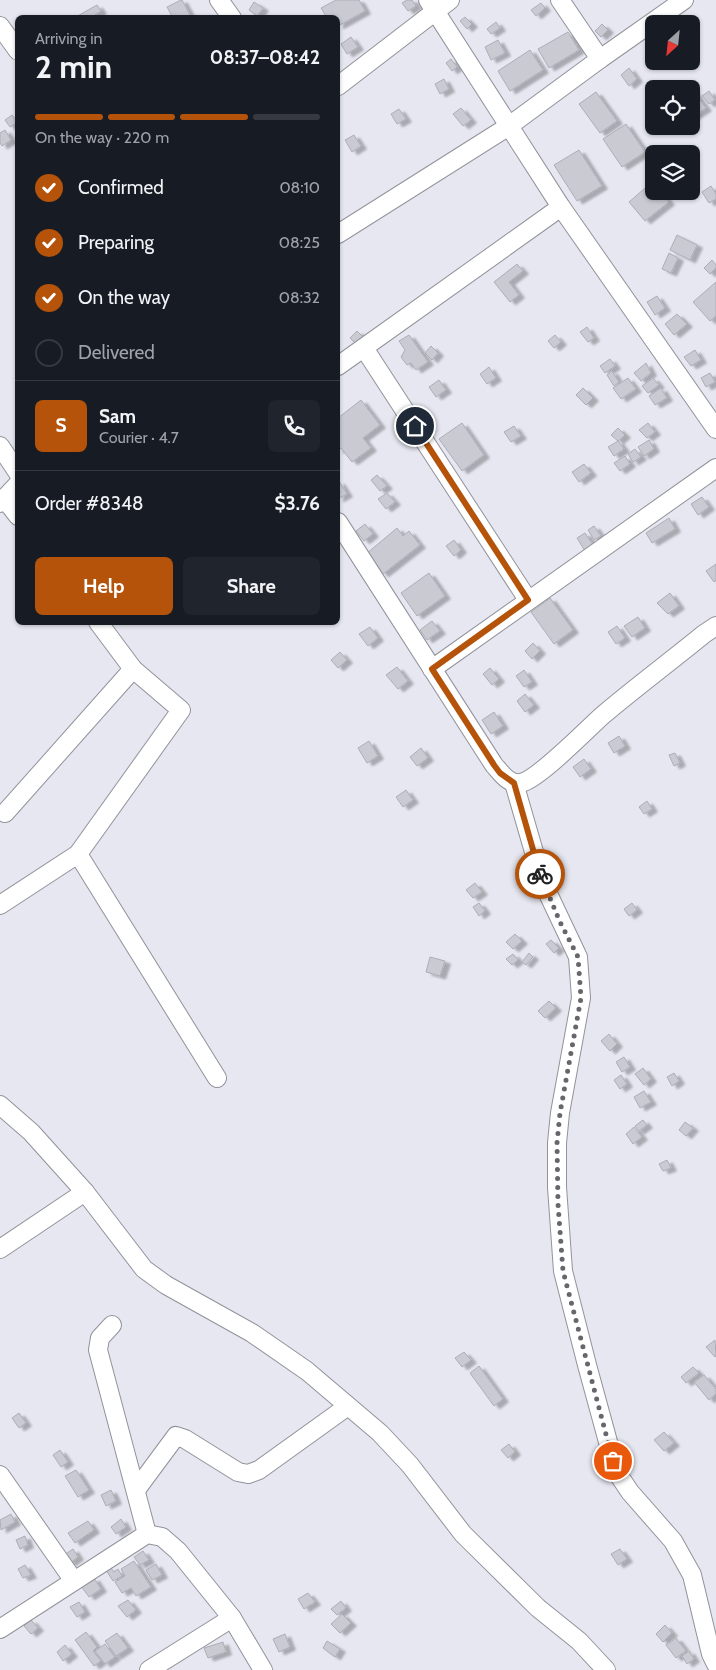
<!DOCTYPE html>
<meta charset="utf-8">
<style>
:root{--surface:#171b24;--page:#20242c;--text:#f1f3f6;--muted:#9ea1a6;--line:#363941;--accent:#b45309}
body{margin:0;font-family:Cabin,sans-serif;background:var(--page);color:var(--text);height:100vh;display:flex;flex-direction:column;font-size:19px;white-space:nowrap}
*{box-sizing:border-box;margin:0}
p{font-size:16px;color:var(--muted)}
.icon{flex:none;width:28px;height:28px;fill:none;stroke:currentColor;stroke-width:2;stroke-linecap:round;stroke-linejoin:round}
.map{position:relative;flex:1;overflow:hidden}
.side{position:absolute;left:15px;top:15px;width:325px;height:610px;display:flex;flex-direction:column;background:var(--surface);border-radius:8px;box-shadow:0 1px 4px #0004}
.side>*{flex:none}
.needle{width:32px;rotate:207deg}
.tools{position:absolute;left:645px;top:15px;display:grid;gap:10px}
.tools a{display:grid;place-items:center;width:55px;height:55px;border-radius:8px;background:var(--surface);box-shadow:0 1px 4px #0004;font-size:25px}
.pin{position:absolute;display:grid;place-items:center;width:42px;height:42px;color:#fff;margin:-21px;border:2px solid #fff;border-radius:50%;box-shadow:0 1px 5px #0007}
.courier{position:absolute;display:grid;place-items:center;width:50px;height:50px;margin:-25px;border:4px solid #b45309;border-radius:50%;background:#fff;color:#222;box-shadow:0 1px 6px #0007}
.head em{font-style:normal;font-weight:800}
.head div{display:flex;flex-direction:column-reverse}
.head{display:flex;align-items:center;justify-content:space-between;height:85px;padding:0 20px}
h1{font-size:32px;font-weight:800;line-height:38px}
.bar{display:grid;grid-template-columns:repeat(4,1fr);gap:8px 5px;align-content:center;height:60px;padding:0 20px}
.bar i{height:6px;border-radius:4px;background:var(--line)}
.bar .current{background:var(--accent)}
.bar p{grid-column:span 4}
.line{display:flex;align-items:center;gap:12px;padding:0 20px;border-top:1px solid var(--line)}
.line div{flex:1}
.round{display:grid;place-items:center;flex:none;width:52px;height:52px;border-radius:8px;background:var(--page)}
ol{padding:0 20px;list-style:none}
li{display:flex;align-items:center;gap:15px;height:55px}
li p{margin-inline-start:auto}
li .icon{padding:5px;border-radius:50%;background:var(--accent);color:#fff;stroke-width:4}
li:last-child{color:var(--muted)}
li i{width:28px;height:28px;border:2px solid var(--line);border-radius:50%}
.primary-button{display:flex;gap:10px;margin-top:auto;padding:10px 20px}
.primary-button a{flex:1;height:58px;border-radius:8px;background:var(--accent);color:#fff;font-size:20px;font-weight:800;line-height:58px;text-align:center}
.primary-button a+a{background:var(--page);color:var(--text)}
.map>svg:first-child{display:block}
.building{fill:#cacad3;stroke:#aeadb7;filter:url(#shadow)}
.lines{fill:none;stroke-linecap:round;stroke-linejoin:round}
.minor-casing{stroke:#92929b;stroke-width:20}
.minor{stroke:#fff;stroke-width:18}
.done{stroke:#66666c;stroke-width:5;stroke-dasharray:0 9}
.route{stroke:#b45309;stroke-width:6}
</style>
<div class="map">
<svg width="716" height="1670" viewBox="0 0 716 1670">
<defs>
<filter id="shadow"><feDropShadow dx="5.5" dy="3" stdDeviation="1" flood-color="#0004"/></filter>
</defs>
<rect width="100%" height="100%" fill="#e7e7f1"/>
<g class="building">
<polygon points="181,0 182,0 190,15 184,18 173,18 167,7"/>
<polygon points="336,0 359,0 365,11 338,26 338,18 327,18 321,8"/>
<polygon points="407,0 412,0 416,6 408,11 402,3"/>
<polygon points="254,2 263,8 257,16 249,10"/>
<polygon points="541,3 545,8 536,16 531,10"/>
<polygon points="97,5 101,11 90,18 74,18"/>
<polygon points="465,17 472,24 467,29 460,21"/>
<polygon points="496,22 500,28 491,34 487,29"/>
<polygon points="602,24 608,30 601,37 595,31"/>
<polygon points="568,32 579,50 549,68 538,49"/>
<polygon points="351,37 358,47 347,54 341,44"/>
<polygon points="498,40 505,53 491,60 485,47"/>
<polygon points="530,50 543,70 510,91 498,71"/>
<polygon points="451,59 457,67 452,71 446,63"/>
<polygon points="629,68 637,79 629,86 621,75"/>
<polygon points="444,79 449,89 440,94 435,84"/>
<polygon points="686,81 706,108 691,118 691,89 675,89"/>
<polygon points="709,91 715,100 709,104 702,96"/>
<polygon points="596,92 617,121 600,133 579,104"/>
<polygon points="461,108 471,120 463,126 453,114"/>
<polygon points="399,109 406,119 397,124 391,114"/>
<polygon points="12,115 18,122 10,127 5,120"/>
<polygon points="626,124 645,152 622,167 603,139"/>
<polygon points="5,130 11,140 2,146 0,143 0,133"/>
<polygon points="354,135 361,146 352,152 345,140"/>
<polygon points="579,150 602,186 577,201 554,165"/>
<polygon points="652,182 654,191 660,191 669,202 645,221 629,202"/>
<polygon points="711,186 716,194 716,199 709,203 702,192"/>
<polygon points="677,235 697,245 690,260 670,250"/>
<polygon points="669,253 678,258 671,273 662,269"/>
<polygon points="712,260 716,265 716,268 710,274 704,268"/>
<polygon points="517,264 523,271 509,282 519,295 510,302 494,282"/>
<polygon points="716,282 716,316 710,321 693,302"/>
<polygon points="657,296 665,308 655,315 647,302"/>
<polygon points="677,314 687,324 674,335 665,324"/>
<polygon points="587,327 594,338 588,342 580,332"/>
<polygon points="357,331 364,338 357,345 350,338"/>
<polygon points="409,335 428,362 416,370 411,363 407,365 401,357 405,350 399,341"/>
<polygon points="555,335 561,342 554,348 548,341"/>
<polygon points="431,346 438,353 432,360 425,353"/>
<polygon points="695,350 701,360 691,366 684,357"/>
<polygon points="610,359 615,366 605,373 600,366"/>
<polygon points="646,363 651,373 641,381 634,373"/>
<polygon points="489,367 496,378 487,384 480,374"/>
<polygon points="612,371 619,382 614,386 607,375"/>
<polygon points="710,373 715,382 706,387 701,378"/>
<polygon points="628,378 636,389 621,399 613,388"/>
<polygon points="653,378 659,385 648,393 642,386"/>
<polygon points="439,380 446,390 436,397 429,387"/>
<polygon points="583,388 593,398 586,405 576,395"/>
<polygon points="661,388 667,398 655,405 649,396"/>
<polygon points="361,400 380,425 363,438 371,448 352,462 341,448 338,451 338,418"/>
<polygon points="462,423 484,455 462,471 439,439"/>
<polygon points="648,423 655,432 647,438 639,430"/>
<polygon points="514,426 521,436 511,442 504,432"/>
<polygon points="618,428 625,435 618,441 611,435"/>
<polygon points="649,440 654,449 644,456 638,447"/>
<polygon points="618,441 624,449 614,456 608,447"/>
<polygon points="635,449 641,457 633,462 628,454"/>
<polygon points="625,456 630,464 620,471 614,463"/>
<polygon points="584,464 591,473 579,482 572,472"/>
<polygon points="377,475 387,486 380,491 371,480"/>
<polygon points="339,481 347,494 338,499 338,482"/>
<polygon points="387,493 395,502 386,509 378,499"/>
<polygon points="702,497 709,507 698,515 691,504"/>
<polygon points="669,518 675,529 652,543 646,533"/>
<polygon points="365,524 373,534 364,541 356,531"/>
<polygon points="594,526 601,536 594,540 588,530"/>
<polygon points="397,528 403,536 409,531 420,545 383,574 366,554"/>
<polygon points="585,533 594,546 585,551 577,538"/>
<polygon points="454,540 461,550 454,556 446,546"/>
<polygon points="716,564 716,580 714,582 706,571"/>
<polygon points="429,573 445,596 417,616 401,593"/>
<polygon points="670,593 679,606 668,614 657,603"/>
<polygon points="550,598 573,630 554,644 531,612"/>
<polygon points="638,617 645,628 632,637 624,626"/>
<polygon points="432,621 440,631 427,640 420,630"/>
<polygon points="617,626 625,638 616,644 608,632"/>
<polygon points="370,627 378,638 368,646 359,634"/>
<polygon points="533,643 540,651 532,659 525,651"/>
<polygon points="340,652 347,660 338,668 331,660"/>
<polygon points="397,667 408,681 398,689 386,675"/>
<polygon points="490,668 499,679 492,685 483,674"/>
<polygon points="524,670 532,682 524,687 516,676"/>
<polygon points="525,694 534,705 525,712 517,701"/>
<polygon points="494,712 503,726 491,734 482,720"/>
<polygon points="619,736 625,746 614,753 608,743"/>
<polygon points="369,741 378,756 367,763 358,748"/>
<polygon points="421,748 428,758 417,766 410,757"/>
<polygon points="675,753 680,763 674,766 669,755"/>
<polygon points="584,759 591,769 580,777 573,767"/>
<polygon points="406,790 413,800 403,807 396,797"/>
<polygon points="647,801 652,809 644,814 639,807"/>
<polygon points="475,883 482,892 473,898 466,890"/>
<polygon points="479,903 485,911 479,916 473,907"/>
<polygon points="632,903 637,910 629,916 624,909"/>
<polygon points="515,934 522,941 513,949 506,942"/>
<polygon points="551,940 559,948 554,953 546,944"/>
<polygon points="529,953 533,957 526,965 522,962"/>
<polygon points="513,954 518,960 512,965 506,959"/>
<polygon points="430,957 445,961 440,976 426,972"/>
<polygon points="549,1001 556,1008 545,1018 538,1011"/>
<polygon points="609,1034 617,1044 610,1051 601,1041"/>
<polygon points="624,1057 630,1067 622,1072 616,1062"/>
<polygon points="643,1068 651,1079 644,1085 635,1074"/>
<polygon points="674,1073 679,1081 672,1086 667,1077"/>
<polygon points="621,1075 627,1084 620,1089 614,1080"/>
<polygon points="644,1091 651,1102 640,1108 634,1097"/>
<polygon points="643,1120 647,1125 639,1131 635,1126"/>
<polygon points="685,1122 693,1128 686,1136 679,1130"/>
<polygon points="634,1127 642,1137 633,1144 626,1134"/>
<polygon points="667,1160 671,1168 663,1171 659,1164"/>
<polygon points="715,1340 716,1356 715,1357 706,1347"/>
<polygon points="464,1352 471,1360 462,1367 455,1358"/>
<polygon points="479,1366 503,1399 494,1406 470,1373"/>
<polygon points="693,1367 699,1373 686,1383 681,1377"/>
<polygon points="704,1375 716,1389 716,1394 709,1400 694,1382"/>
<polygon points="19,1413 26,1423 19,1428 12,1418"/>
<polygon points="664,1432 674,1443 664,1451 654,1440"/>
<polygon points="509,1444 515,1452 508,1458 501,1450"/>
<polygon points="60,1450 68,1462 61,1467 53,1455"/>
<polygon points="76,1470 89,1490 78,1497 65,1476"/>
<polygon points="111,1490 116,1501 106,1506 101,1495"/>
<polygon points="11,1514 15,1522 1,1530 0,1520"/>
<polygon points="121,1519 126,1527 116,1534 111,1527"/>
<polygon points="88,1521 94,1530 75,1543 68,1533"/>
<polygon points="25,1536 28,1545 20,1549 16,1540"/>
<polygon points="73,1549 78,1557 70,1563 64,1555"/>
<polygon points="620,1549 627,1559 618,1565 611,1554"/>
<polygon points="143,1551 149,1560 140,1565 134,1557"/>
<polygon points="134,1561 151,1587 136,1596 131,1588 122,1593 115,1582 125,1576 121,1569"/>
<polygon points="156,1564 162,1575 152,1580 146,1570"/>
<polygon points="25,1565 31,1575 23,1578 18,1569"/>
<polygon points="111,1568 114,1572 118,1569 122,1576 113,1581 106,1570"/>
<polygon points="94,1578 101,1589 89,1597 81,1586"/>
<polygon points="308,1593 315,1602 304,1609 298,1599"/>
<polygon points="128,1600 136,1610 127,1617 118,1606"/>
<polygon points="341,1601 346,1608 337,1615 331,1609"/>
<polygon points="79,1602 85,1612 77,1617 70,1607"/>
<polygon points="342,1614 351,1623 340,1633 331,1624"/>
<polygon points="31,1620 38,1628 31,1634 24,1626"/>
<polygon points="665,1625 672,1633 663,1642 656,1634"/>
<polygon points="86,1632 97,1647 93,1651 101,1661 94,1666 75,1640"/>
<polygon points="117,1633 128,1648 116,1656 105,1641"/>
<polygon points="285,1634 290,1647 279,1652 273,1639"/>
<polygon points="676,1638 686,1651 676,1658 666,1645"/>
<polygon points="327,1641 340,1649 335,1657 323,1648"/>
<polygon points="223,1642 226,1652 208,1658 204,1648"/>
<polygon points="105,1644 115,1657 105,1664 95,1651"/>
<polygon points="65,1645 72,1654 63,1661 57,1652"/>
<polygon points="689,1651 694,1659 687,1664 682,1656"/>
</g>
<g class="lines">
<defs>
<g id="minor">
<polyline points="219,0 232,18"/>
<polyline points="428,0 561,207 716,429"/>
<polyline points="560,0 600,59"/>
<polyline points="0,26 18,51"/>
<polyline points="338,86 450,0"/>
<polyline points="338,234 509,126 600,59 684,0"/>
<polyline points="364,348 528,600"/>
<polyline points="338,366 561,207"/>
<polyline points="0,446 18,473"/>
<polyline points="4,498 18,516"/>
<polyline points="0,503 18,484"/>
<path d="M338,522l156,243c7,8 15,20 27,18 18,-4 66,-54 82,-68 33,-28 68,-54 101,-81l12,-8"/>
<polyline points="432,669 716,468"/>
<polyline points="514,783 543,883 578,957 581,998 560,1113 557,1143 557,1187 563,1271 587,1365 616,1471 630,1492 673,1541 692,1575 711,1654 716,1664"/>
<polyline points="5,813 133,669"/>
<polyline points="78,854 217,1078"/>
<polyline points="0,905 78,854 181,710 133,669 98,622"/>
<polyline points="0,1105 31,1132 85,1192 144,1269 166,1285 252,1333 307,1371 380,1433 410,1465 463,1534 538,1608 579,1641 606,1670"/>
<polyline points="0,1249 85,1192"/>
<polyline points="112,1325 100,1338 98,1350 147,1534"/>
<polyline points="0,1475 74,1581"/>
<polyline points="136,1490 176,1436 185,1439 238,1472 248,1474 259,1470 348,1406"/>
<polyline points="0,1629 147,1534 162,1537 178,1551 232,1618 263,1670"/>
<polyline points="149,1670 232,1618"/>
</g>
</defs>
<use href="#minor" class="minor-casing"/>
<use href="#minor" class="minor"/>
</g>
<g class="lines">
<polyline class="done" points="540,874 560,922 578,957 581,998 560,1113 557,1143 558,1204 563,1271 613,1461"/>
<polyline class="route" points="415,426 528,600 432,669 494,765 500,773 514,783 540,874"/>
</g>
</svg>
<div class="tools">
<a><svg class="needle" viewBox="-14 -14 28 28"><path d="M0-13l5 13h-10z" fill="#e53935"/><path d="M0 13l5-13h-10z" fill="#9ea1a6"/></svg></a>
<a><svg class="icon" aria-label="locate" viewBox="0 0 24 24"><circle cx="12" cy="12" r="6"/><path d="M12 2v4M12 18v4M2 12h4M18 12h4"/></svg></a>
<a><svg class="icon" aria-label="layers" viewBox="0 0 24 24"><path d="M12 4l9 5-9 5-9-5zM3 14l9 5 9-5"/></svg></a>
</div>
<div class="pin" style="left:613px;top:1461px;background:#ea580c"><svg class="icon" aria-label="bag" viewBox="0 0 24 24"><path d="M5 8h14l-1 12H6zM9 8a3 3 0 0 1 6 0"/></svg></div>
<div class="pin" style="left:415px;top:426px;background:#1f2937"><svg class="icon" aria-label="home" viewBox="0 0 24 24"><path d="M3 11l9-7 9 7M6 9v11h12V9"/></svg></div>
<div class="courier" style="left:540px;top:874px"><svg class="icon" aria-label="bike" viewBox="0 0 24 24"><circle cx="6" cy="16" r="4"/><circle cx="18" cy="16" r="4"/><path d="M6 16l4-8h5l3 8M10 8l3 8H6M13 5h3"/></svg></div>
<section class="side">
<div class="head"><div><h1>2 min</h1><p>Arriving in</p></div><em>08:37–08:42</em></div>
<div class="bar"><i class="current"></i><i class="current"></i><i class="current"></i><i></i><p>On the way · 220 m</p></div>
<ol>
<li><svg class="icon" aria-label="check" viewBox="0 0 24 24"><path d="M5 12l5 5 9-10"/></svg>Confirmed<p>08:10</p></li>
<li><svg class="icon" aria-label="check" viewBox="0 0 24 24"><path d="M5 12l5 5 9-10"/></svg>Preparing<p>08:25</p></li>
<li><svg class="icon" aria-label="check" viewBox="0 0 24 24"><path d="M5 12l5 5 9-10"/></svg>On the way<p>08:32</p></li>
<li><i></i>Delivered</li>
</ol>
<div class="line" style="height:90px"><b class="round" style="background:var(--accent);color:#fff">S</b><div><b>Sam</b><p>Courier · 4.7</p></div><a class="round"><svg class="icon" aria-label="phone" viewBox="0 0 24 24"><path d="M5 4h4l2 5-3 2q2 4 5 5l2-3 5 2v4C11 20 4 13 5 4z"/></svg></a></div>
<div class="line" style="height:65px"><div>Order #8348</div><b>$3.76</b></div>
<div class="primary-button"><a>Help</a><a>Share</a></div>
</section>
</div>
